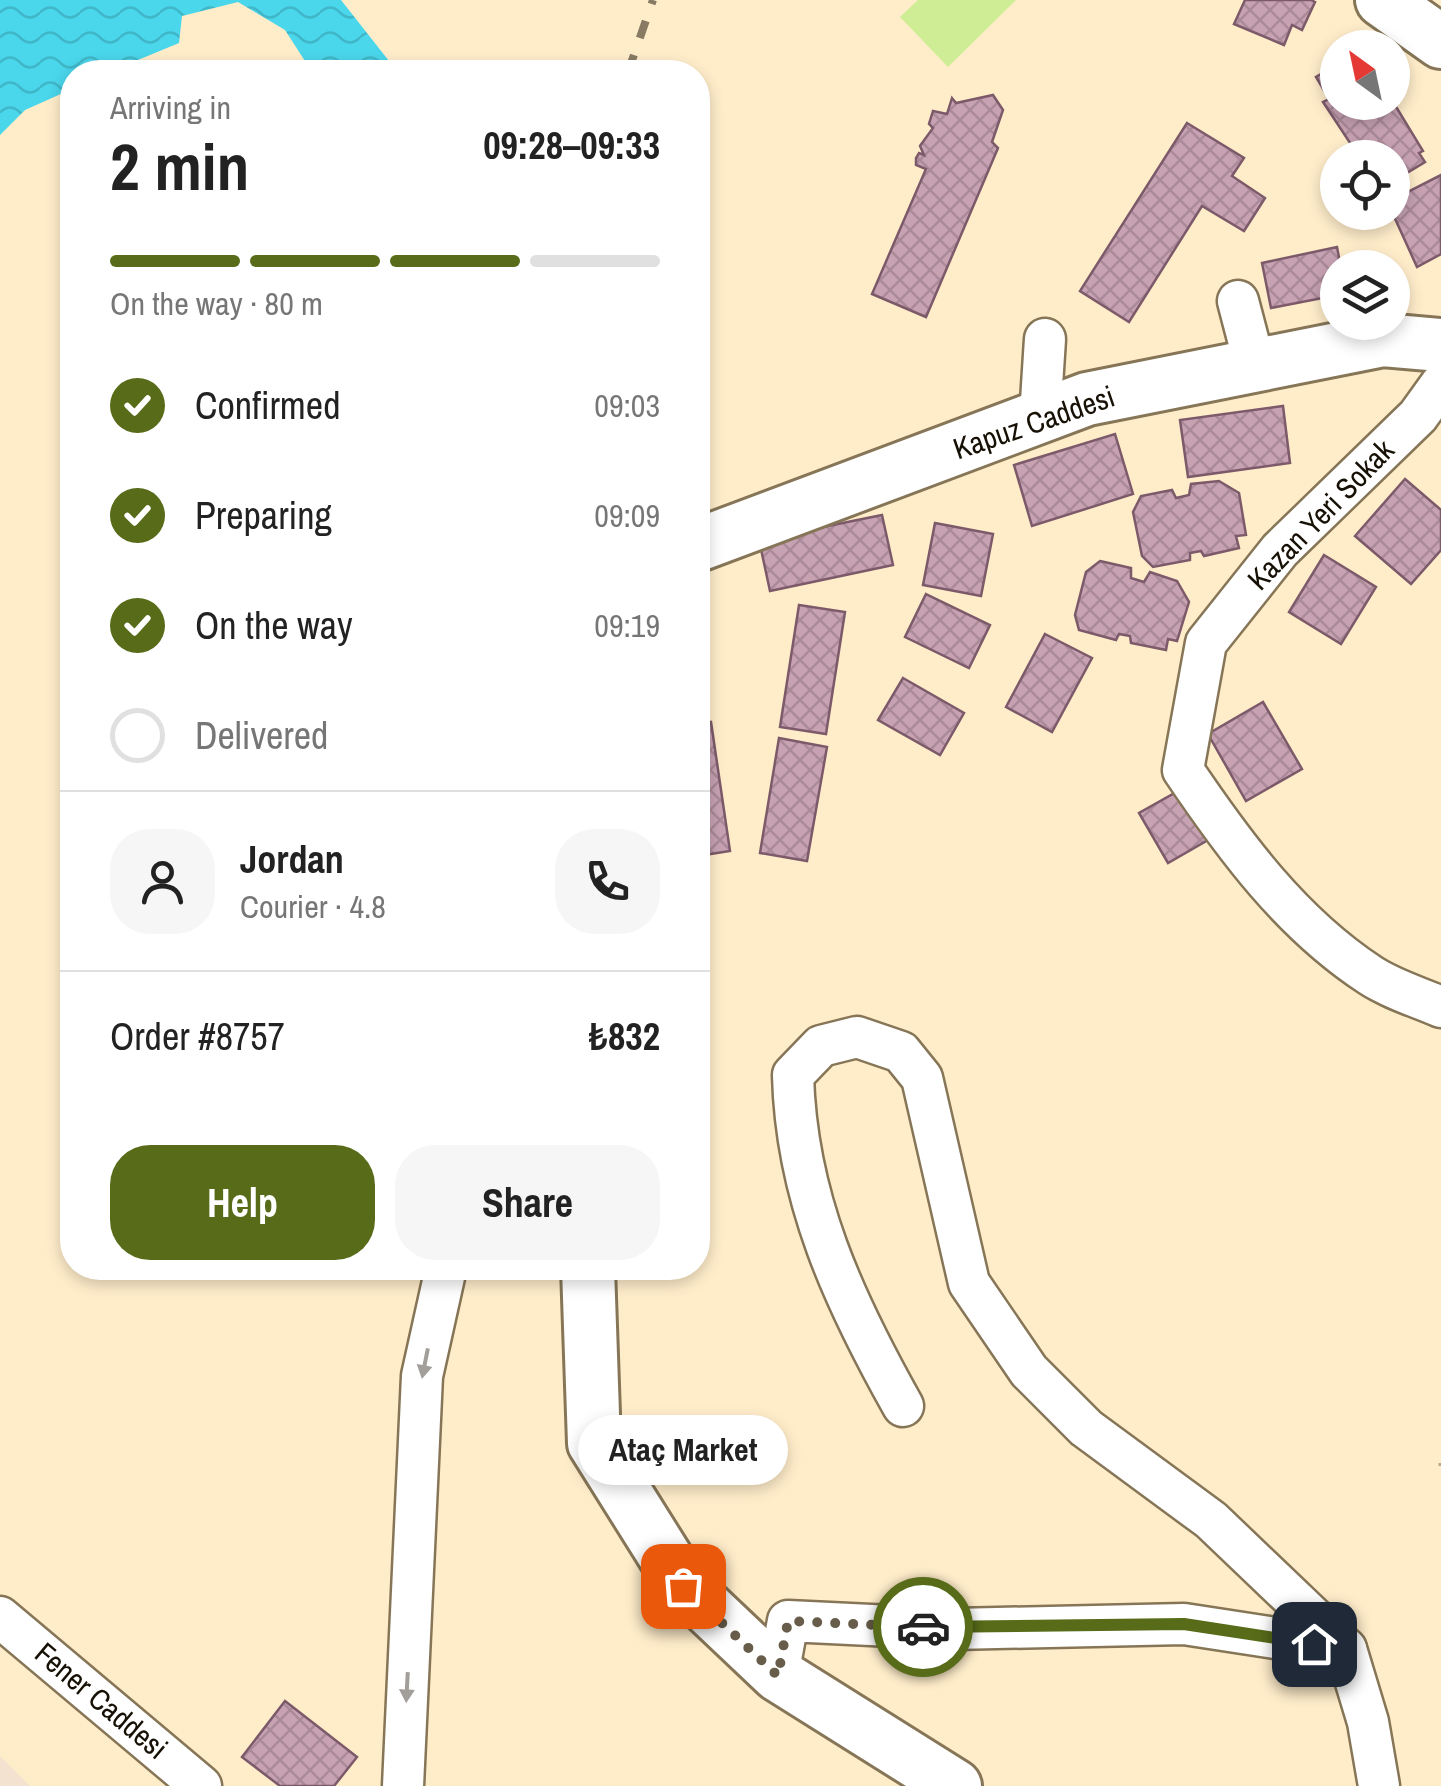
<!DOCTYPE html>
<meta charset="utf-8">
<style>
:root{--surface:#fff;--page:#f6f6f6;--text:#222;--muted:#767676;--line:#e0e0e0;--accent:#576b19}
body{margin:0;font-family:"Archivo Narrow",sans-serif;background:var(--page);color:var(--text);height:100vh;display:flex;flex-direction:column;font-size:38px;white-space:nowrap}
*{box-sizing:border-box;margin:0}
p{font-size:32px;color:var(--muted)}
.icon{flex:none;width:55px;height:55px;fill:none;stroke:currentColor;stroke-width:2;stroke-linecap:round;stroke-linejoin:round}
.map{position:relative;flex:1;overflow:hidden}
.drawer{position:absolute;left:60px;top:60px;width:650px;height:1220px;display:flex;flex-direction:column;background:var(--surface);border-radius:40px;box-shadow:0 5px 15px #0003}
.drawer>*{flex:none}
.needle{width:65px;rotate:327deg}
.controls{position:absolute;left:1320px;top:30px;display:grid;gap:20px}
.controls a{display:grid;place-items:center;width:90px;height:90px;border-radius:50%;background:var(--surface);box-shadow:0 5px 15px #0003;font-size:50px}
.pin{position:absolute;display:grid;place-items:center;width:85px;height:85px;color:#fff;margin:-42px;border-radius:20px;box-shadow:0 5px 15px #0006}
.courier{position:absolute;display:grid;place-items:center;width:100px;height:100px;margin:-50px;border:8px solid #576b19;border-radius:50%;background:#fff;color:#222;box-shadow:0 2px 12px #0007}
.bubble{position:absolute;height:70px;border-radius:35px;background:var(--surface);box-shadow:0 5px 15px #0003;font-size:32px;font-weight:700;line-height:70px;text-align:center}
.head em{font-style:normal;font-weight:700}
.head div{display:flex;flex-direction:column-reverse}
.head{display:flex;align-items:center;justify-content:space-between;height:170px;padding:0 50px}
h1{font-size:65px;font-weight:700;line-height:75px}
.bar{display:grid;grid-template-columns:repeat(4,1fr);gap:15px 10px;align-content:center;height:120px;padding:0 50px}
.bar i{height:12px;border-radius:8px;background:var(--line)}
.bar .current{background:var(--accent)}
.bar p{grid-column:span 4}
.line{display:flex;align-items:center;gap:25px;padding:0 50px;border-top:2px solid var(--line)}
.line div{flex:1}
.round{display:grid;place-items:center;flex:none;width:105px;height:105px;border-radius:40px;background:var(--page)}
ol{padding:0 50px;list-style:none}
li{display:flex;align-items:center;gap:30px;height:110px}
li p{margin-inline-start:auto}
li .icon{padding:10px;border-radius:50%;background:var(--accent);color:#fff;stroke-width:4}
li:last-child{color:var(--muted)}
li i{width:55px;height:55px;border:5px solid var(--line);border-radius:50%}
.action{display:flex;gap:20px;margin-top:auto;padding:20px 50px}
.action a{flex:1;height:115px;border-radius:40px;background:var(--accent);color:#fff;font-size:40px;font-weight:700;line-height:115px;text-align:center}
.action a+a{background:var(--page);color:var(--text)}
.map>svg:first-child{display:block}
.education{fill:#f3e2d0}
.pitch{fill:#cfed94}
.water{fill:url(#water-waves)}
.building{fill:url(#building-cross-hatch);stroke:#7c5a6a;stroke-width:2.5}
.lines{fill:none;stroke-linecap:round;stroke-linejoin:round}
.minor-casing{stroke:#867657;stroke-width:45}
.major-casing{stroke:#867657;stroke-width:58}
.path{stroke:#b8a98e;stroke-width:5;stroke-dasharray:5 8;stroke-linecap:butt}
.minor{stroke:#fff;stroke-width:40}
.major{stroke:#fff;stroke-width:52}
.rail{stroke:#877b64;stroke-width:8;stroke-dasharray:18 18;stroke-linecap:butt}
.oneway{fill:#a29f9b}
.done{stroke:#685d4a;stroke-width:10;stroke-dasharray:0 18}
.route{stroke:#576b19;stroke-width:12}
.labels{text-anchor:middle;stroke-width:9;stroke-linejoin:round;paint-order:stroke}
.street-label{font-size:30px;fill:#161005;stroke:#fff}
</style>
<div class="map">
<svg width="1441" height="1786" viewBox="0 0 1441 1786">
<defs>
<pattern id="water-waves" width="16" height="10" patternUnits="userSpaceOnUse" patternTransform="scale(2.5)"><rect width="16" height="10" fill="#4ad6eb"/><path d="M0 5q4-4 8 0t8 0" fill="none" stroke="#40b7c8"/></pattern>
<pattern id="building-cross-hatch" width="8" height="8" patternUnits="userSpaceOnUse" patternTransform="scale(2.5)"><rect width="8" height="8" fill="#c7a2b3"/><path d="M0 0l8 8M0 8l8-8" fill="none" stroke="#aa8a98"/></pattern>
</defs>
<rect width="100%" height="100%" fill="#ffedca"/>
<polygon class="education" points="0,1756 30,1786 0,1786"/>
<polygon class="pitch" points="918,0 1016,0 948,67 900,17"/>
<polygon class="water" points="0,0 341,0 389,61 368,72 312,72 285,30 238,2 182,16 179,43 109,72 72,72 72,89 25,110 0,135"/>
<g class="building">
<polygon points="1245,0 1311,0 1315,2 1302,30 1292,25 1284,45 1234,24"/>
<polygon points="1338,64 1338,102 1392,100 1423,151 1419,153 1425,162 1392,182 1392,158 1360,158 1323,102 1329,99 1316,77"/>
<polygon points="993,95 1003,110 992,142 998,148 926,317 872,294 926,169 916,165 916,158 919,153 924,155 920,146 933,128 929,124 933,111 947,114 952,98 956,103"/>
<polygon points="1187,123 1244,158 1232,176 1265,198 1244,231 1202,206 1129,322 1080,291"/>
<polygon points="1441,175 1441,254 1417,267 1392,212 1392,200"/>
<polygon points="1337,247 1341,268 1338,268 1338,295 1271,308 1262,263"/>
<polygon points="1283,406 1290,463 1188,477 1180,420"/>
<polygon points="1115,434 1133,494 1032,526 1014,465"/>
<polygon points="1405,479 1441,510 1441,550 1411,584 1355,536"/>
<polygon points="1219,481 1239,493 1246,535 1236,536 1239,548 1204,556 1201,551 1190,553 1190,560 1153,567 1142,556 1133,512 1141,496 1172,490 1176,498 1189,495 1191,484"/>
<polygon points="882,515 893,565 770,591 759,540"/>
<polygon points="935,523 993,534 981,596 923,585"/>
<polygon points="1324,555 1376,587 1341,644 1289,612"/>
<polygon points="1100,561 1131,568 1131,578 1144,582 1150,572 1177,581 1189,602 1177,641 1168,639 1166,650 1131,643 1130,636 1119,634 1116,640 1079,630 1075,615 1086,572"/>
<polygon points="926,594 990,625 969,668 905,637"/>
<polygon points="799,605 845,612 826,734 780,727"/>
<polygon points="1045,634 1092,658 1052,732 1006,707"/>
<polygon points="698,675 703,714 698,715"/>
<polygon points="903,678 964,713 940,755 878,720"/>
<polygon points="1263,702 1302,769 1246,801 1208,734"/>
<polygon points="711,722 730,851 698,856 698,724"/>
<polygon points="779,738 827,747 807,861 760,853"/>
<polygon points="1180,790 1208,840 1168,863 1139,813"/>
<polygon points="285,1701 357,1757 334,1786 280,1786 242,1757"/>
</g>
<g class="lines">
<defs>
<g id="minor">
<polyline points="1238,301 1255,366"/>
<path d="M1441,384l-23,32 -138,134 -74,93 -23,127c52,77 108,153 187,205 21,14 48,22 71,32"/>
<polyline points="1040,417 1045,339"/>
<path d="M903,1406c-59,-105 -107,-208 -110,-331l28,-29 36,-9 44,15 21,26 47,205 60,88 57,57 125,92 135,129"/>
<polyline points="0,1617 201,1786"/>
<polyline points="778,1675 788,1621 954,1629 1184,1624 1346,1649 1368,1722 1379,1786"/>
<polyline points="403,1786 422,1376 446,1268"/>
</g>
<g id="major">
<polyline points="1382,0 1441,42"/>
<polyline points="698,545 1087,399 1383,340 1441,345"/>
<polyline points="588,1268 594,1443 683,1585 778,1675 955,1786"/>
</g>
</defs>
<use href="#minor" class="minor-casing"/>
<use href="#major" class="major-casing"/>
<polyline class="path" points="1441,1466 1441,1463"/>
<use href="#minor" class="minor"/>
<use href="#major" class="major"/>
<polyline class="rail" points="628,72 653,0"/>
</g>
<defs><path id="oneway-solid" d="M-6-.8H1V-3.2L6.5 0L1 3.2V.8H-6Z" transform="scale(2.5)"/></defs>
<g class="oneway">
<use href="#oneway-solid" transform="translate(425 1363) rotate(101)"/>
<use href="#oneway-solid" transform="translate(407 1687) rotate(93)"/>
</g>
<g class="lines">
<polyline class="done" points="683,1586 778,1676 788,1621 923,1627"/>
<polyline class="route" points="923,1627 1184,1624 1314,1644"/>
</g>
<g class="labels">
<g class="street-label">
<text transform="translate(1034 423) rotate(-19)" y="10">Kapuz Caddesi</text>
<text transform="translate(1321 515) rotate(-46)" y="10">Kazan Yeri Sokak</text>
<text transform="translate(101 1701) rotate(40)" y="10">Fener Caddesi</text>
</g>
</g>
</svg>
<div class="controls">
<a><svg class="needle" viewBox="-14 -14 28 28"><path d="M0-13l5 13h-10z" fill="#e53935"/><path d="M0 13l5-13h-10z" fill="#767676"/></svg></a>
<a><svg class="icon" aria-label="locate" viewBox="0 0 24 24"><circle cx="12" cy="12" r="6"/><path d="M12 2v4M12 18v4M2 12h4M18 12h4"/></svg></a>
<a><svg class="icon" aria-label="layers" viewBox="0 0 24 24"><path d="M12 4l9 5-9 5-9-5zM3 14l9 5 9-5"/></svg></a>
</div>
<div class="pin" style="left:683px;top:1586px;background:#ea580c"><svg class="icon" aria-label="bag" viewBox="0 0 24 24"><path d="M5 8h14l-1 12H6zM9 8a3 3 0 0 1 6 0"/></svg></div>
<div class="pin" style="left:1314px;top:1644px;background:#1f2937"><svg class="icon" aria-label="home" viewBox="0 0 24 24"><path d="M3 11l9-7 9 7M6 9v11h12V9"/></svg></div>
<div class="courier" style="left:923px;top:1627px"><svg class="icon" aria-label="car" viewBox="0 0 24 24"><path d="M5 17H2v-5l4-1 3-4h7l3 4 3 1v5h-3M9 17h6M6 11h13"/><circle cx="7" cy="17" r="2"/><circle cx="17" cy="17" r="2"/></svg></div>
<div class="bubble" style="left:578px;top:1415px;width:210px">Ataç Market</div>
<section class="drawer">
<div class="head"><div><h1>2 min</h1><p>Arriving in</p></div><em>09:28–09:33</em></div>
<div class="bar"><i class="current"></i><i class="current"></i><i class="current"></i><i></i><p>On the way · 80 m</p></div>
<ol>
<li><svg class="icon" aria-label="check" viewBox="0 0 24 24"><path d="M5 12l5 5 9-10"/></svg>Confirmed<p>09:03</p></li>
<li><svg class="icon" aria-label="check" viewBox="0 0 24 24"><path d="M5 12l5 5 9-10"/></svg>Preparing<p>09:09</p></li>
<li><svg class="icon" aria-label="check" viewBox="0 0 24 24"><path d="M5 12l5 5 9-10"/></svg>On the way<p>09:19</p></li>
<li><i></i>Delivered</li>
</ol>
<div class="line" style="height:180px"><a class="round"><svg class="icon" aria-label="person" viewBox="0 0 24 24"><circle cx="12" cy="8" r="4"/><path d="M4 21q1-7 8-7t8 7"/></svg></a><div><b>Jordan</b><p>Courier · 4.8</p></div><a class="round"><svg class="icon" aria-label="phone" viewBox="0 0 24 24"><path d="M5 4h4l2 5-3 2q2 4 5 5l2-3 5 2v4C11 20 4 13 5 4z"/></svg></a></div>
<div class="line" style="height:130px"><div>Order #8757</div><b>₺832</b></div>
<div class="action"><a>Help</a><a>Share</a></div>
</section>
</div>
